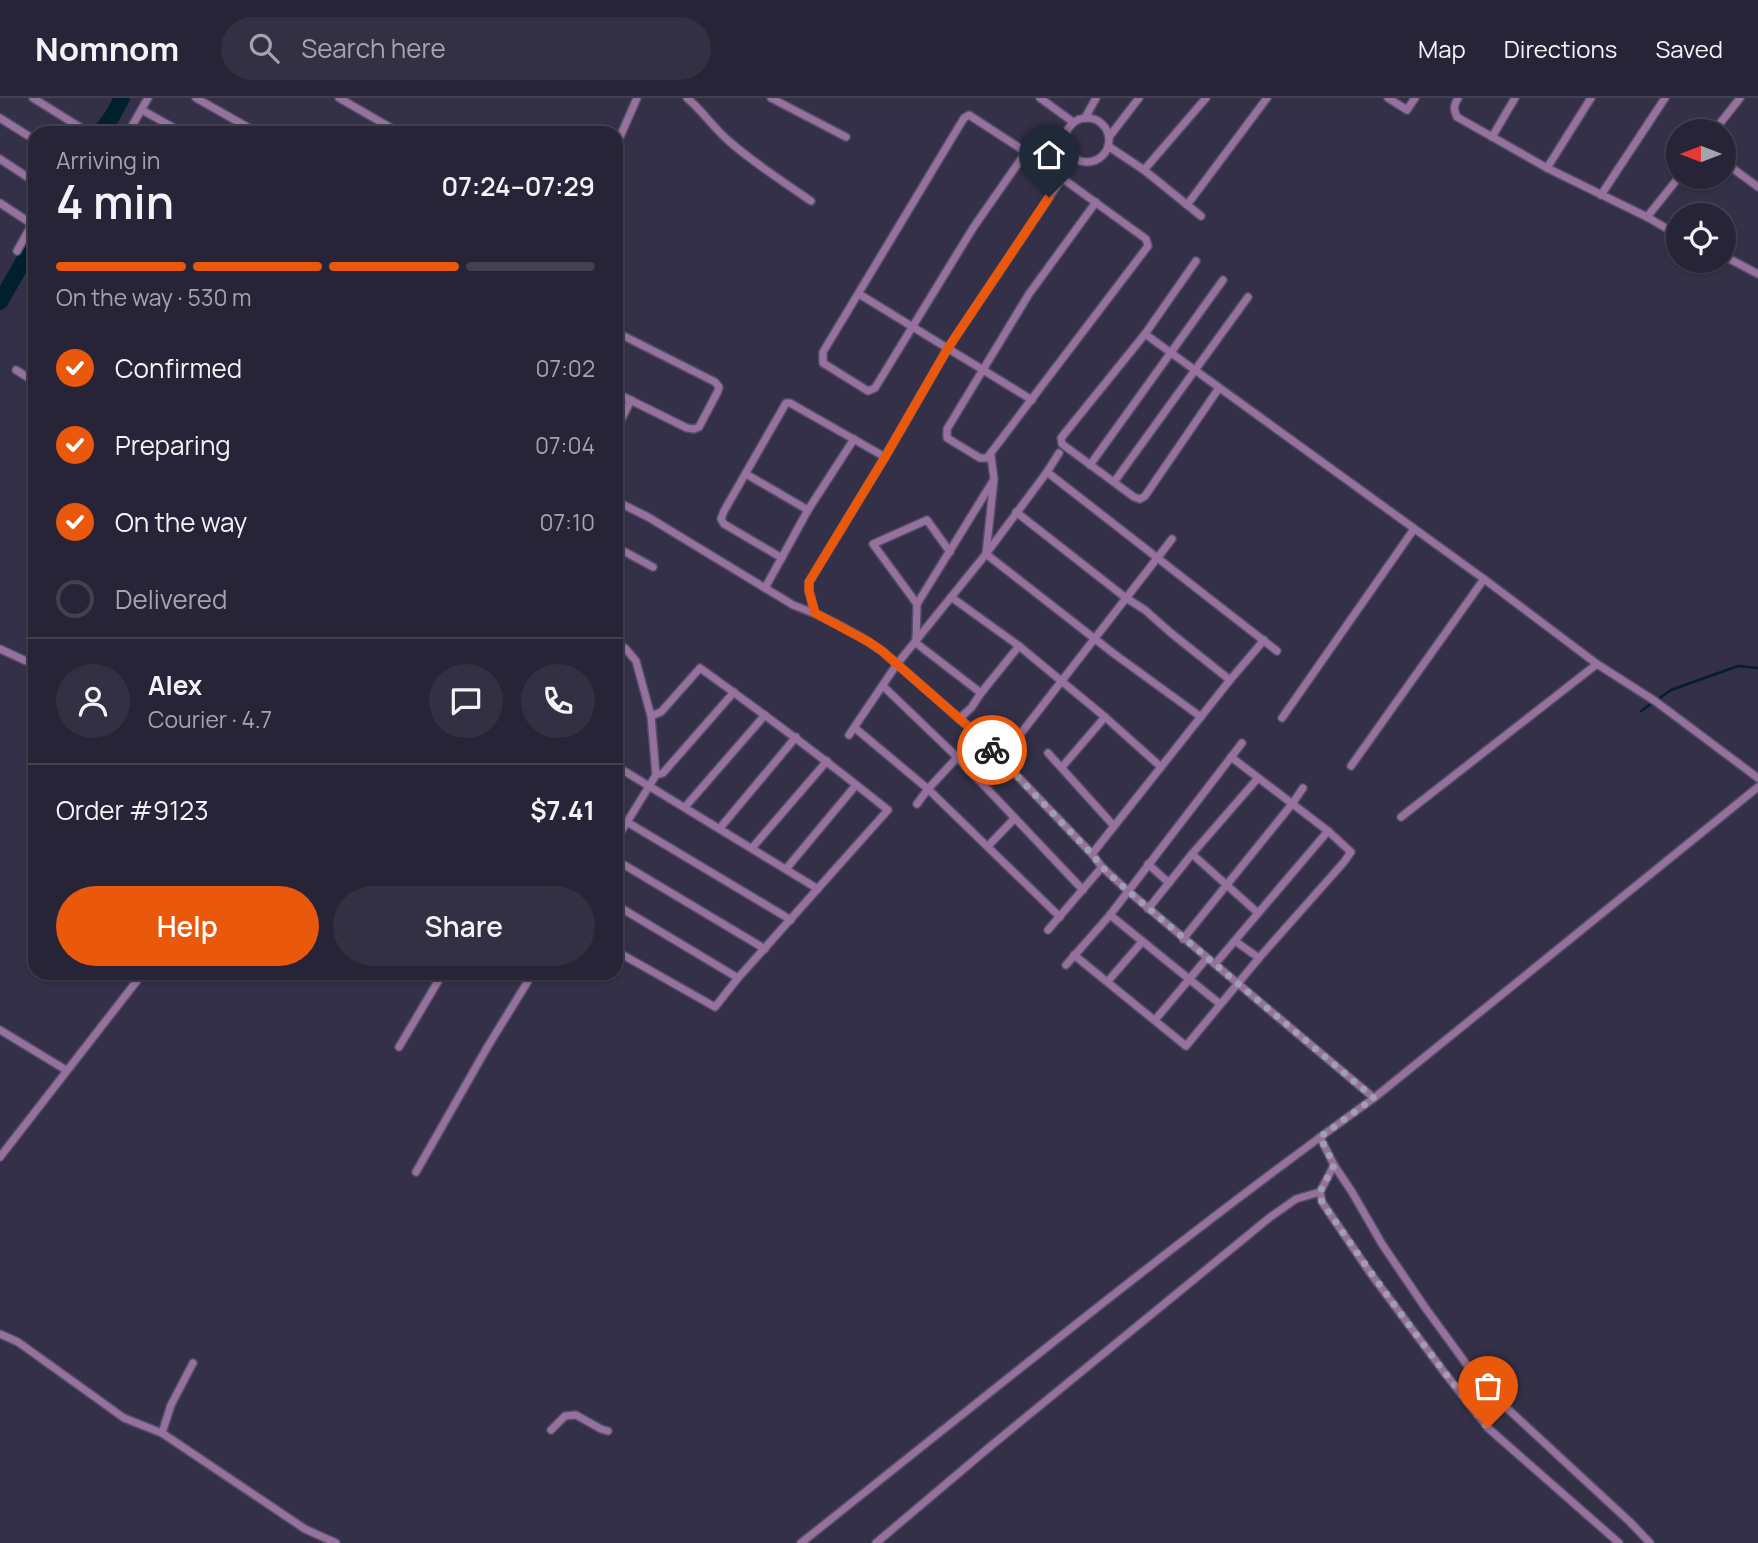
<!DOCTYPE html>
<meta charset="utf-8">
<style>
:root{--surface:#262436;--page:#323042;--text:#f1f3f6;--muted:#a4a4ad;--line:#424151;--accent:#ea580c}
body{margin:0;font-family:Manrope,sans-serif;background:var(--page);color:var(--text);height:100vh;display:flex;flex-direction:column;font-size:26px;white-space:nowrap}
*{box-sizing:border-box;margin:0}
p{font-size:23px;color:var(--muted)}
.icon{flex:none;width:38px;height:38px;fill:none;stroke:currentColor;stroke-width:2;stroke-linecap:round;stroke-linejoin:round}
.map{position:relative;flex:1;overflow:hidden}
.sheet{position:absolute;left:28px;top:28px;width:595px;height:854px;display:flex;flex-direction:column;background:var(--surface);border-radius:21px;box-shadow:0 2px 5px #0004,0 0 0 2px var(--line)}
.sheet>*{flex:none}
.needle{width:46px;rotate:270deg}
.fabs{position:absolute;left:1666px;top:21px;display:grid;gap:14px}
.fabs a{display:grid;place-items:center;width:70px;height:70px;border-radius:50%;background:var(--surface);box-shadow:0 2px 5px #0004,0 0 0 2px var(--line);font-size:35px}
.pin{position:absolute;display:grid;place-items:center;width:60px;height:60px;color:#fff;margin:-72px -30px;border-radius:50% 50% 50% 0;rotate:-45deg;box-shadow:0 0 7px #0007}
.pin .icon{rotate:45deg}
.courier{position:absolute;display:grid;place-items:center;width:70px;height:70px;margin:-35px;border:5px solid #ea580c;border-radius:50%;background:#fff;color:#222;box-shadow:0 2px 9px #0007}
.headline em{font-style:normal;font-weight:600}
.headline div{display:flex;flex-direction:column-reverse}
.headline{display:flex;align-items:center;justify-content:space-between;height:119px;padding:0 28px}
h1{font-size:46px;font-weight:600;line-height:52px}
.bar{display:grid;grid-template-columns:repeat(4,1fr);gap:10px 7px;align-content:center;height:84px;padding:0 28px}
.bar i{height:9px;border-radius:5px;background:var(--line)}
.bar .active{background:var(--accent)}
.bar p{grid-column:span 4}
.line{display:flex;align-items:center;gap:18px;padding:0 28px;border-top:2px solid var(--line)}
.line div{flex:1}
.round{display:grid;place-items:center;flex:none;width:74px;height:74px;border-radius:37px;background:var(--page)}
ol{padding:0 28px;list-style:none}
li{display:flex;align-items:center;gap:21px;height:77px}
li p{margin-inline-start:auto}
li .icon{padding:7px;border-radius:50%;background:var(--accent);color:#fff;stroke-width:4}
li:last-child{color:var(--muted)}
li i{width:38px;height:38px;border:4px solid var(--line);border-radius:50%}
.primary-button{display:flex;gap:14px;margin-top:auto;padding:14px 28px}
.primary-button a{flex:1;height:80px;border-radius:42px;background:var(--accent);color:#fff;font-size:28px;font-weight:600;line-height:80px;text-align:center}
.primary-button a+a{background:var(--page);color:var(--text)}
header{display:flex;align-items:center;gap:42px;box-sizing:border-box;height:98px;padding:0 35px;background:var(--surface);border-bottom:2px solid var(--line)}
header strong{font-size:33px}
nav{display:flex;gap:38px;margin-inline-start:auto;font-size:24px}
.search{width:490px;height:63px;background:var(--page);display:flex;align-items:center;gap:18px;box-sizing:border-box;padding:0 24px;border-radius:38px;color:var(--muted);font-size:26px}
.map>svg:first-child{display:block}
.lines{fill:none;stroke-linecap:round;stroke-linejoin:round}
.stream{stroke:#00202d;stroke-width:2.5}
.river{stroke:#00202d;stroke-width:16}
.minor-casing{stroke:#514e65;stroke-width:10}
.minor{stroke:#96719d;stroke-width:7}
.done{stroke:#a09eb0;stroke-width:7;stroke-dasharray:0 12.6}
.route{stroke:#ea580c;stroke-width:9}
</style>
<header>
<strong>Nomnom</strong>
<div class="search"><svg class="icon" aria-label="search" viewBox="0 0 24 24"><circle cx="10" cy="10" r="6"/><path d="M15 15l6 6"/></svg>Search here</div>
<nav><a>Map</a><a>Directions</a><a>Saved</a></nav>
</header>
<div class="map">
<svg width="1758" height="1445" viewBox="0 0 1758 1445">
<rect width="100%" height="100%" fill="#333048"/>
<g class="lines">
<polyline class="stream" points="1641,613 1671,592 1738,568 1758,570"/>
<g class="river">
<polyline points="100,35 113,17 122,0"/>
<polyline points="0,204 35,143"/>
</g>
<defs>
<g id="minor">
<polyline points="33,0 86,33 85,35"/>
<polyline points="196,0 258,35"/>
<polyline points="339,0 400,35"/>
<path d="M687,0c16,13 27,31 43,44 25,22 54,40 81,59"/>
<polyline points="771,0 846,39"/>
<polyline points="1040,0 1073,24"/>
<polyline points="1388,0 1407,12 1415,0"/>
<path d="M1458,0c-4,7 -5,11 -1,19l90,51 100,49 31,18"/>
<polyline points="142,12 183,35"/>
<circle cx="1087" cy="42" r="22"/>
<polyline points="0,20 35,42"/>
<polyline points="1085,20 1096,0"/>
<polyline points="1714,33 1740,0"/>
<polyline points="128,35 148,0"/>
<polyline points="1109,39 1139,0"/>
<polyline points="1492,39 1515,0"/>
<polyline points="616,48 637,0"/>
<polyline points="1108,48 1144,72 1201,118"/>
<polyline points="1026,54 973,130 875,290 868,293 823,265 823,254 964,20 969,17 1026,54 1146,141 1148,148 987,360 980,360 947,340 947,331 1029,196 1096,104"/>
<polyline points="0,61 35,84"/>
<polyline points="1724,64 1758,89"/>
<polyline points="1547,70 1591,0"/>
<polyline points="1144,72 1206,0"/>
<polyline points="1601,97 1665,0"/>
<polyline points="0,105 35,128"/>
<polyline points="1187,107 1267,0"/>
<polyline points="1647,119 1679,79"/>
<polyline points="17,153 35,121"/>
<polyline points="1724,158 1758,176"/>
<polyline points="1196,163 1145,236 1061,340 1062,346 1134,399 1140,401 1145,398 1219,290"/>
<polyline points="859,196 1032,302"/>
<polyline points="616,234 715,284 719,289 718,293 699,329 694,331 687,330 616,295"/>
<polyline points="1145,236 1484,481 1597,566 1655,603 1758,680"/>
<polyline points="16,272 35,284"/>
<polyline points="616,332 631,302"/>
<polyline points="991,358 994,381 986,456 1113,555 1201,619"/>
<polyline points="1090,367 1223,182"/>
<polyline points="1047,374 1277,553"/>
<polyline points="746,376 808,412"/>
<polyline points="1114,384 1248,199"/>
<path d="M616,403l32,16 145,88c31,11 62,27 89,46l96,84 114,119 10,13 26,24 246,207"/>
<polyline points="1016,414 1126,500 1145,512 1171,535 1230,582"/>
<polyline points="616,449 653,469"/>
<polyline points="782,460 724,426 721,421 724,413 786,305 790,305 885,359"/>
<polyline points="765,490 808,412 854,341"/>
<polyline points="951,499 1019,548 1105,619 1161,669"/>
<polyline points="917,506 873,446 927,422 950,454"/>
<polyline points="815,515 809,493 809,484 885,359 948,250 1075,61"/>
<polyline points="616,545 625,550 636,563 651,618 656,677 616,742"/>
<polyline points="0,551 35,567"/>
<polyline points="883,588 957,659 1083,792"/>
<polyline points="981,595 916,545 917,506 993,383"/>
<polyline points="1282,620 1414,431"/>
<polyline points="959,621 971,610 981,595 1019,548"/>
<polyline points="855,630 928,691 1060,819"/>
<polyline points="849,637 897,566 986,456 1047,374 1059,355"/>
<polyline points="1048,655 1114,728"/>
<polyline points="1001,661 1172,441"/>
<polyline points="616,668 818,791"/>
<polyline points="1351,668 1484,481"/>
<polyline points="1062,669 1105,619"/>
<polyline points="656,677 663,675 734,594"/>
<polyline points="917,706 928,691 978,637"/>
<polyline points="685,709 765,617"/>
<polyline points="1401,719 1597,566"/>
<polyline points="627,724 791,822"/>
<polyline points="720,730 796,639"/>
<polyline points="988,748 1015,720"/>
<polyline points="752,750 827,663"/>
<polyline points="1092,756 1230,582 1264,542"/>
<polyline points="1192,756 1258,815"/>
<polyline points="616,762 765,851"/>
<polyline points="1148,766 1169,785"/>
<polyline points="786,771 856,687"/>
<polyline points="616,807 738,880"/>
<polyline points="1148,811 1192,756 1258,680"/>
<polyline points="1110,817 1220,906"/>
<polyline points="1048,832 1102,769"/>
<polyline points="1183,841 1292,706 1303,690"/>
<polyline points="1235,843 1259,860"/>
<path d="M616,853l99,56 23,-29 150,-168c-61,-49 -124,-96 -188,-142l-39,44 -10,4"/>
<polyline points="1074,857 1186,948 1259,860 1344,764 1351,754 1328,733 1231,659"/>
<polyline points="1215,866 1328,733"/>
<polyline points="1066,867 1110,817 1242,645"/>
<polyline points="1108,883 1142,844"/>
<polyline points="1155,922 1207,860"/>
<polyline points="0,932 66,972"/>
<polyline points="399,949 443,875"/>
<polyline points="1320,1039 1334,1067 1352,1094 1382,1146 1424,1208 1467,1267 1496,1300 1630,1424 1650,1445"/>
<polyline points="0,1059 143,875"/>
<polyline points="1334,1067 1320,1094 1322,1104 1371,1176 1444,1274 1488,1330 1619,1445"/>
<polyline points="416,1074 488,948 533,875"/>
<polyline points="0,1236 18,1244 124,1320 162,1335 305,1431 336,1445"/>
<polyline points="551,1332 565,1318 576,1317 601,1331 608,1333"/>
<polyline points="162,1335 171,1307 193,1265"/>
<path d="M801,1445c189,-150 377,-304 573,-445l384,-311"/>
<polyline points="876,1445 992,1347 1269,1120 1296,1101 1320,1094"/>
</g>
</defs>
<use href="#minor" class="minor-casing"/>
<use href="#minor" class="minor"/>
</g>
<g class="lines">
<path class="done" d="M992,652l100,104 10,13 26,24 246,207 -54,39 14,28 -14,27 2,10c53,78 108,153 166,226"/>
<polyline class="route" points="992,652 978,637 882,553 869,544 815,515 809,493 809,484 885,359 948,250 1049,99"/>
</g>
</svg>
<div class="fabs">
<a><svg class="needle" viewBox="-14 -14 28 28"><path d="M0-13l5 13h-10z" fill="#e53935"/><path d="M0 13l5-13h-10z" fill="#a4a4ad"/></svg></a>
<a><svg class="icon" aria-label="locate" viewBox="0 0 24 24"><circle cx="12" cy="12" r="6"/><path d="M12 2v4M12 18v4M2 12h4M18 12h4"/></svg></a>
</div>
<div class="pin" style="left:1488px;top:1330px;background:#ea580c"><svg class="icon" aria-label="bag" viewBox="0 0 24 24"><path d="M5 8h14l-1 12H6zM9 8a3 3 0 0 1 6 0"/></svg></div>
<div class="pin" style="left:1049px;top:99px;background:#1f2937"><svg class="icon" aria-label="home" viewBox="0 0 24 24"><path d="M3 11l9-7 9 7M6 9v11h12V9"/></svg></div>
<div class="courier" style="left:992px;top:652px"><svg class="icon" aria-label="bike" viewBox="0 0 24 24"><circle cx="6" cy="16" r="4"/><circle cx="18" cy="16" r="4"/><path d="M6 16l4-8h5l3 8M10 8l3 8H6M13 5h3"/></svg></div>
<section class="sheet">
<div class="headline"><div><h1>4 min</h1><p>Arriving in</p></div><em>07:24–07:29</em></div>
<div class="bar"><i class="active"></i><i class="active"></i><i class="active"></i><i></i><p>On the way · 530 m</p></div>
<ol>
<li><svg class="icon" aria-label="check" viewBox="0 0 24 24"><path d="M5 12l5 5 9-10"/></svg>Confirmed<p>07:02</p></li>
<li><svg class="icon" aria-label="check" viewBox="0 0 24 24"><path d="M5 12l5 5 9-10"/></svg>Preparing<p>07:04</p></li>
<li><svg class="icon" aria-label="check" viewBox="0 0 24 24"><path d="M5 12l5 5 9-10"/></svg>On the way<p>07:10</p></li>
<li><i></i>Delivered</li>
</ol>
<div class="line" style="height:126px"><a class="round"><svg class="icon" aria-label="person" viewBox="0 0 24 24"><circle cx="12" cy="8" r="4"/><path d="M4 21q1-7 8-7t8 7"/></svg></a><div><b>Alex</b><p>Courier · 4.7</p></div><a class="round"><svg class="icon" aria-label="chat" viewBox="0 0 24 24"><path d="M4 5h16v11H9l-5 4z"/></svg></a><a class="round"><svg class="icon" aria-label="phone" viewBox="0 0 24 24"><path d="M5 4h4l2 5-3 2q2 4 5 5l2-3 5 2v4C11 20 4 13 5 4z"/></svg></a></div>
<div class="line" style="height:91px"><div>Order #9123</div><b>$7.41</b></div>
<div class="primary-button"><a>Help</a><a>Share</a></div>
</section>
</div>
